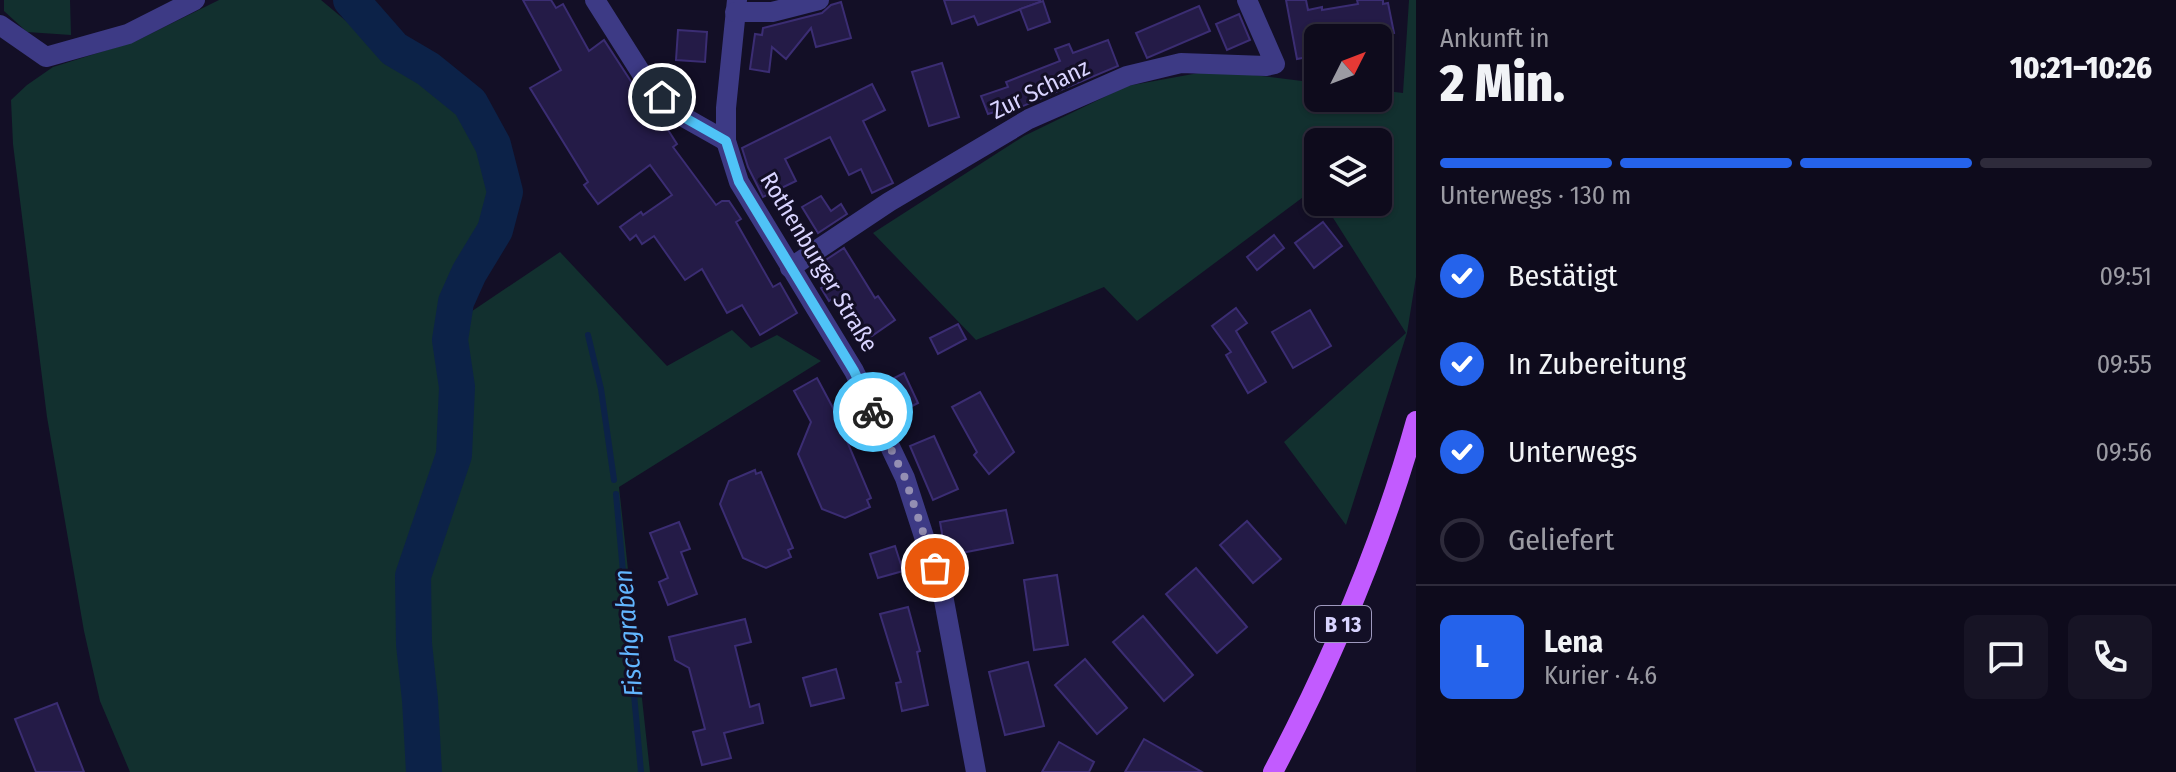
<!DOCTYPE html>
<html lang="de">
<meta charset="utf-8">
<style>
:root{--surface:#0e0b1c;--page:#171425;--text:#f1f3f6;--muted:#9b9ba3;--line:#2e2b3b;--accent:#2563eb}
body{margin:0;font-family:"Fira Sans Condensed",sans-serif;background:var(--page);color:var(--text);height:100vh;display:flex;flex-direction:column;font-size:30px;white-space:nowrap}
*{box-sizing:border-box;margin:0}
p{font-size:26px;color:var(--muted)}
.icon{flex:none;width:44px;height:44px;fill:none;stroke:currentColor;stroke-width:2;stroke-linecap:round;stroke-linejoin:round}
.map{position:relative;flex:1;overflow:hidden}
.side{display:flex;flex-direction:column;background:var(--surface);width:760px}
.side>*{flex:none}
.needle{width:52px;rotate:48deg}
.buttons{position:absolute;left:1304px;top:24px;display:grid;gap:16px}
.buttons a{display:grid;place-items:center;width:88px;height:88px;border-radius:12px;background:var(--surface);box-shadow:0 2px 6px #0004,0 0 0 2px var(--line);font-size:40px}
.pin{position:absolute;display:grid;place-items:center;width:68px;height:68px;color:#fff;margin:-34px;border:4px solid #fff;border-radius:50%;box-shadow:0 2px 8px #0007}
.courier{position:absolute;display:grid;place-items:center;width:80px;height:80px;margin:-40px;border:6px solid #4fc3f7;border-radius:50%;background:#fff;color:#222;box-shadow:0 2px 10px #0007}
.summary em{font-style:normal;font-weight:800}
.summary div{display:flex;flex-direction:column-reverse}
.summary{display:flex;align-items:center;justify-content:space-between;height:136px;padding:0 24px}
h1{font-size:52px;font-weight:800;line-height:60px}
.bar{display:grid;grid-template-columns:repeat(4,1fr);gap:12px 8px;align-content:center;height:96px;padding:0 24px}
.bar i{height:10px;border-radius:6px;background:var(--line)}
.bar .active{background:var(--accent)}
.bar p{grid-column:span 4}
.line{display:flex;align-items:center;gap:20px;padding:0 24px;border-top:2px solid var(--line)}
.line div{flex:1}
.round{display:grid;place-items:center;flex:none;width:84px;height:84px;border-radius:12px;background:var(--page)}
ol{padding:0 24px;list-style:none}
li{display:flex;align-items:center;gap:24px;height:88px}
li p{margin-inline-start:auto}
li .icon{padding:8px;border-radius:50%;background:var(--accent);color:#fff;stroke-width:4}
li:last-child{color:var(--muted)}
li i{width:44px;height:44px;border:4px solid var(--line);border-radius:50%}
main{display:flex;flex:1;min-height:0}
.map>svg:first-child{display:block}
.green{fill:#12302f}
.lines{fill:none;stroke-linecap:round;stroke-linejoin:round}
.stream{stroke:#0c2248;stroke-width:6}
.river{stroke:#0c2248;stroke-width:36}
.building{fill:#241b47;stroke:#3b2d73;stroke-width:2}
.minor{stroke:#3d3a85;stroke-width:20}
.primary{stroke:#c25bff;stroke-width:20}
.done{stroke:#948fb3;stroke-width:8;stroke-dasharray:0 14.4}
.route{stroke:#4fc3f7;stroke-width:10}
.labels{text-anchor:middle;stroke-width:6;stroke-linejoin:round;paint-order:stroke}
.shield{fill:#130f26;stroke:#9e99be;stroke-width:2}
.shield-label{font-size:22px;font-weight:bold;fill:#d9d4ff}
.street-label{font-size:24px;fill:#d9d4ff;stroke:#130f26}
.water-label{font-size:26px;font-style:italic;fill:#62b6ff;stroke:#130f26}
</style>
<main>
<div class="map">
<svg width="1416" height="772" viewBox="0 0 1416 772">
<rect width="100%" height="100%" fill="#130f26"/>
<g class="green">
<polygon points="4,0 70,0 71,35 27,32 4,11"/>
<polygon points="219,0 321,0 395,62 451,100 484,152 493,204 483,234 450,281 444,330 560,252 667,366 732,330 751,348 777,335 821,361 619,487 650,772 130,772 100,701 84,631 47,417 13,144 11,100 27,85 53,67 136,41"/>
<polygon points="1409,0 1416,0 1416,277 1407,333 1346,525 1284,442 1406,333 1323,202 1378,202 1378,142 1318,142 1318,194 1314,189 1137,321 1104,287 976,340 873,233 1024,136 1127,86 1215,70 1318,83 1318,98 1378,98 1378,90 1403,93"/>
</g>
<g class="lines">
<g class="stream">
<polyline points="588,335 601,389 614,480"/>
<polyline points="616,494 641,772"/>
</g>
<polyline class="river" points="351,0 394,49 428,69 470,103 493,145 505,192 495,230 469,273 456,302 450,340 457,387 454,455 413,576 414,644 420,700 424,772"/>
</g>
<g class="building">
<polygon points="523,0 551,0 556,8 563,4 589,51 604,40 634,86 656,111 677,144 673,147 716,205 722,201 729,201 741,219 736,222 773,287 780,283 797,313 760,335 742,305 727,313 702,269 685,280 654,236 642,244 636,235 630,240 620,227 641,212 643,215 672,195 650,165 598,204 584,185 588,182 530,88 561,70"/>
<polygon points="944,0 1040,0 1040,2 978,25 974,16 952,24"/>
<polygon points="1286,0 1306,0 1308,10 1322,7 1322,10 1358,4 1357,0 1383,0 1383,4 1388,3 1394,33 1368,38 1318,38 1318,55 1297,59"/>
<polygon points="1043,1 1050,22 1028,30 1020,9"/>
<polygon points="841,2 851,38 816,47 811,28 786,59 772,47 769,72 750,69 755,34 762,35 763,28 822,13 831,5"/>
<polygon points="1199,6 1210,31 1147,58 1136,33"/>
<polygon points="1239,14 1250,40 1227,50 1216,24"/>
<polygon points="678,30 707,32 705,62 676,60"/>
<polygon points="1108,40 1118,66 1016,109 1015,106 988,114 981,96 1008,87 1006,82 1060,61 1055,49 1069,44 1073,53"/>
<polygon points="942,63 959,117 929,126 912,72"/>
<polygon points="872,84 885,110 863,121 893,183 872,193 861,169 849,175 830,137 785,159 796,181 763,197 748,167 742,148"/>
<polygon points="821,196 831,211 841,204 847,214 818,233 802,207"/>
<polygon points="1323,222 1342,246 1314,268 1295,243"/>
<polygon points="1274,235 1284,248 1257,270 1247,257"/>
<polygon points="844,248 875,298 878,296 895,320 866,340 835,297 829,301 821,288 827,284 815,267"/>
<polygon points="1236,308 1247,323 1236,331 1266,382 1248,393 1226,355 1231,352 1212,326"/>
<polygon points="1310,310 1331,346 1293,368 1272,332"/>
<polygon points="958,324 966,339 938,354 930,338"/>
<polygon points="904,373 918,403 897,414 882,384"/>
<polygon points="817,378 833,408 871,498 867,500 870,507 845,518 822,509 798,454 811,422 794,391"/>
<polygon points="980,392 1014,452 989,474 974,455 977,452 952,407"/>
<polygon points="934,436 958,489 933,500 910,446"/>
<polygon points="755,470 756,474 761,472 793,548 788,550 791,557 766,568 743,558 720,504 729,481"/>
<polygon points="1006,510 1013,543 946,556 940,522"/>
<polygon points="1247,521 1281,559 1253,583 1220,545"/>
<polygon points="679,522 690,549 681,552 697,594 668,605 659,582 668,578 650,533"/>
<polygon points="895,546 903,571 878,578 870,554"/>
<polygon points="1196,568 1247,627 1217,653 1166,594"/>
<polygon points="1057,575 1068,645 1034,650 1024,580"/>
<polygon points="908,607 920,651 917,652 928,705 902,711 896,683 901,682 880,614"/>
<polygon points="1143,616 1193,675 1164,701 1113,642"/>
<polygon points="745,619 751,642 735,646 750,707 759,704 763,723 724,733 731,758 702,765 693,732 705,729 689,668 675,660 669,637"/>
<polygon points="1085,659 1127,708 1097,734 1055,685"/>
<polygon points="1028,662 1044,726 1005,735 989,672"/>
<polygon points="836,669 844,698 811,706 803,678"/>
<polygon points="57,703 84,772 36,772 15,719"/>
<polygon points="1144,739 1202,772 1125,772"/>
<polygon points="1059,742 1094,762 1089,772 1042,772"/>
</g>
<g class="lines">
<g class="minor">
<polyline points="595,0 645,79 680,115 726,141"/>
<polyline points="737,0 726,108 726,141 739,182 854,371 905,478 943,595 976,772"/>
<polyline points="735,12 772,12 819,0"/>
<polyline points="0,25 46,57 128,34 195,0"/>
<polyline points="790,268 889,202 1029,119 1127,76 1181,63 1266,66 1275,64 1247,0"/>
</g>
<path class="primary" d="M1273,772c59,-112 109,-229 143,-351"/>
</g>
<g class="lines">
<polyline class="done" points="873,412 905,478 935,568"/>
<polyline class="route" points="662,97 680,115 726,141 739,182 854,371 873,412"/>
</g>
<g class="labels">
<rect class="shield" x="1315" y="606" width="56" height="36" rx="6"/>
<g class="shield-label">
<text x="1343" y="632">B 13</text>
</g>
<g class="street-label">
<text transform="translate(1040 89) rotate(-26)" y="8">Zur Schanz</text>
<text transform="translate(819 262) rotate(59)" y="8">Rothenburger Straße</text>
</g>
<g class="water-label">
<text transform="translate(628 633) rotate(-95)" y="9">Fischgraben</text>
</g>
</g>
</svg>
<div class="buttons">
<a><svg class="needle" viewBox="-14 -14 28 28"><path d="M0-13l5 13h-10z" fill="#e53935"/><path d="M0 13l5-13h-10z" fill="#9b9ba3"/></svg></a>
<a><svg class="icon" aria-label="layers" viewBox="0 0 24 24"><path d="M12 4l9 5-9 5-9-5zM3 14l9 5 9-5"/></svg></a>
</div>
<div class="pin" style="left:935px;top:568px;background:#ea580c"><svg class="icon" aria-label="bag" viewBox="0 0 24 24"><path d="M5 8h14l-1 12H6zM9 8a3 3 0 0 1 6 0"/></svg></div>
<div class="pin" style="left:662px;top:97px;background:#1f2937"><svg class="icon" aria-label="home" viewBox="0 0 24 24"><path d="M3 11l9-7 9 7M6 9v11h12V9"/></svg></div>
<div class="courier" style="left:873px;top:412px"><svg class="icon" aria-label="bike" viewBox="0 0 24 24"><circle cx="6" cy="16" r="4"/><circle cx="18" cy="16" r="4"/><path d="M6 16l4-8h5l3 8M10 8l3 8H6M13 5h3"/></svg></div>
</div>
<section class="side">
<div class="summary"><div><h1>2 Min.</h1><p>Ankunft in</p></div><em>10:21–10:26</em></div>
<div class="bar"><i class="active"></i><i class="active"></i><i class="active"></i><i></i><p>Unterwegs · 130 m</p></div>
<ol>
<li><svg class="icon" aria-label="check" viewBox="0 0 24 24"><path d="M5 12l5 5 9-10"/></svg>Bestätigt<p>09:51</p></li>
<li><svg class="icon" aria-label="check" viewBox="0 0 24 24"><path d="M5 12l5 5 9-10"/></svg>In Zubereitung<p>09:55</p></li>
<li><svg class="icon" aria-label="check" viewBox="0 0 24 24"><path d="M5 12l5 5 9-10"/></svg>Unterwegs<p>09:56</p></li>
<li><i></i>Geliefert</li>
</ol>
<div class="line" style="height:144px"><b class="round" style="background:var(--accent);color:#fff">L</b><div><b>Lena</b><p>Kurier · 4.6</p></div><a class="round"><svg class="icon" aria-label="chat" viewBox="0 0 24 24"><path d="M4 5h16v11H9l-5 4z"/></svg></a><a class="round"><svg class="icon" aria-label="phone" viewBox="0 0 24 24"><path d="M5 4h4l2 5-3 2q2 4 5 5l2-3 5 2v4C11 20 4 13 5 4z"/></svg></a></div>
</section>
</main>
